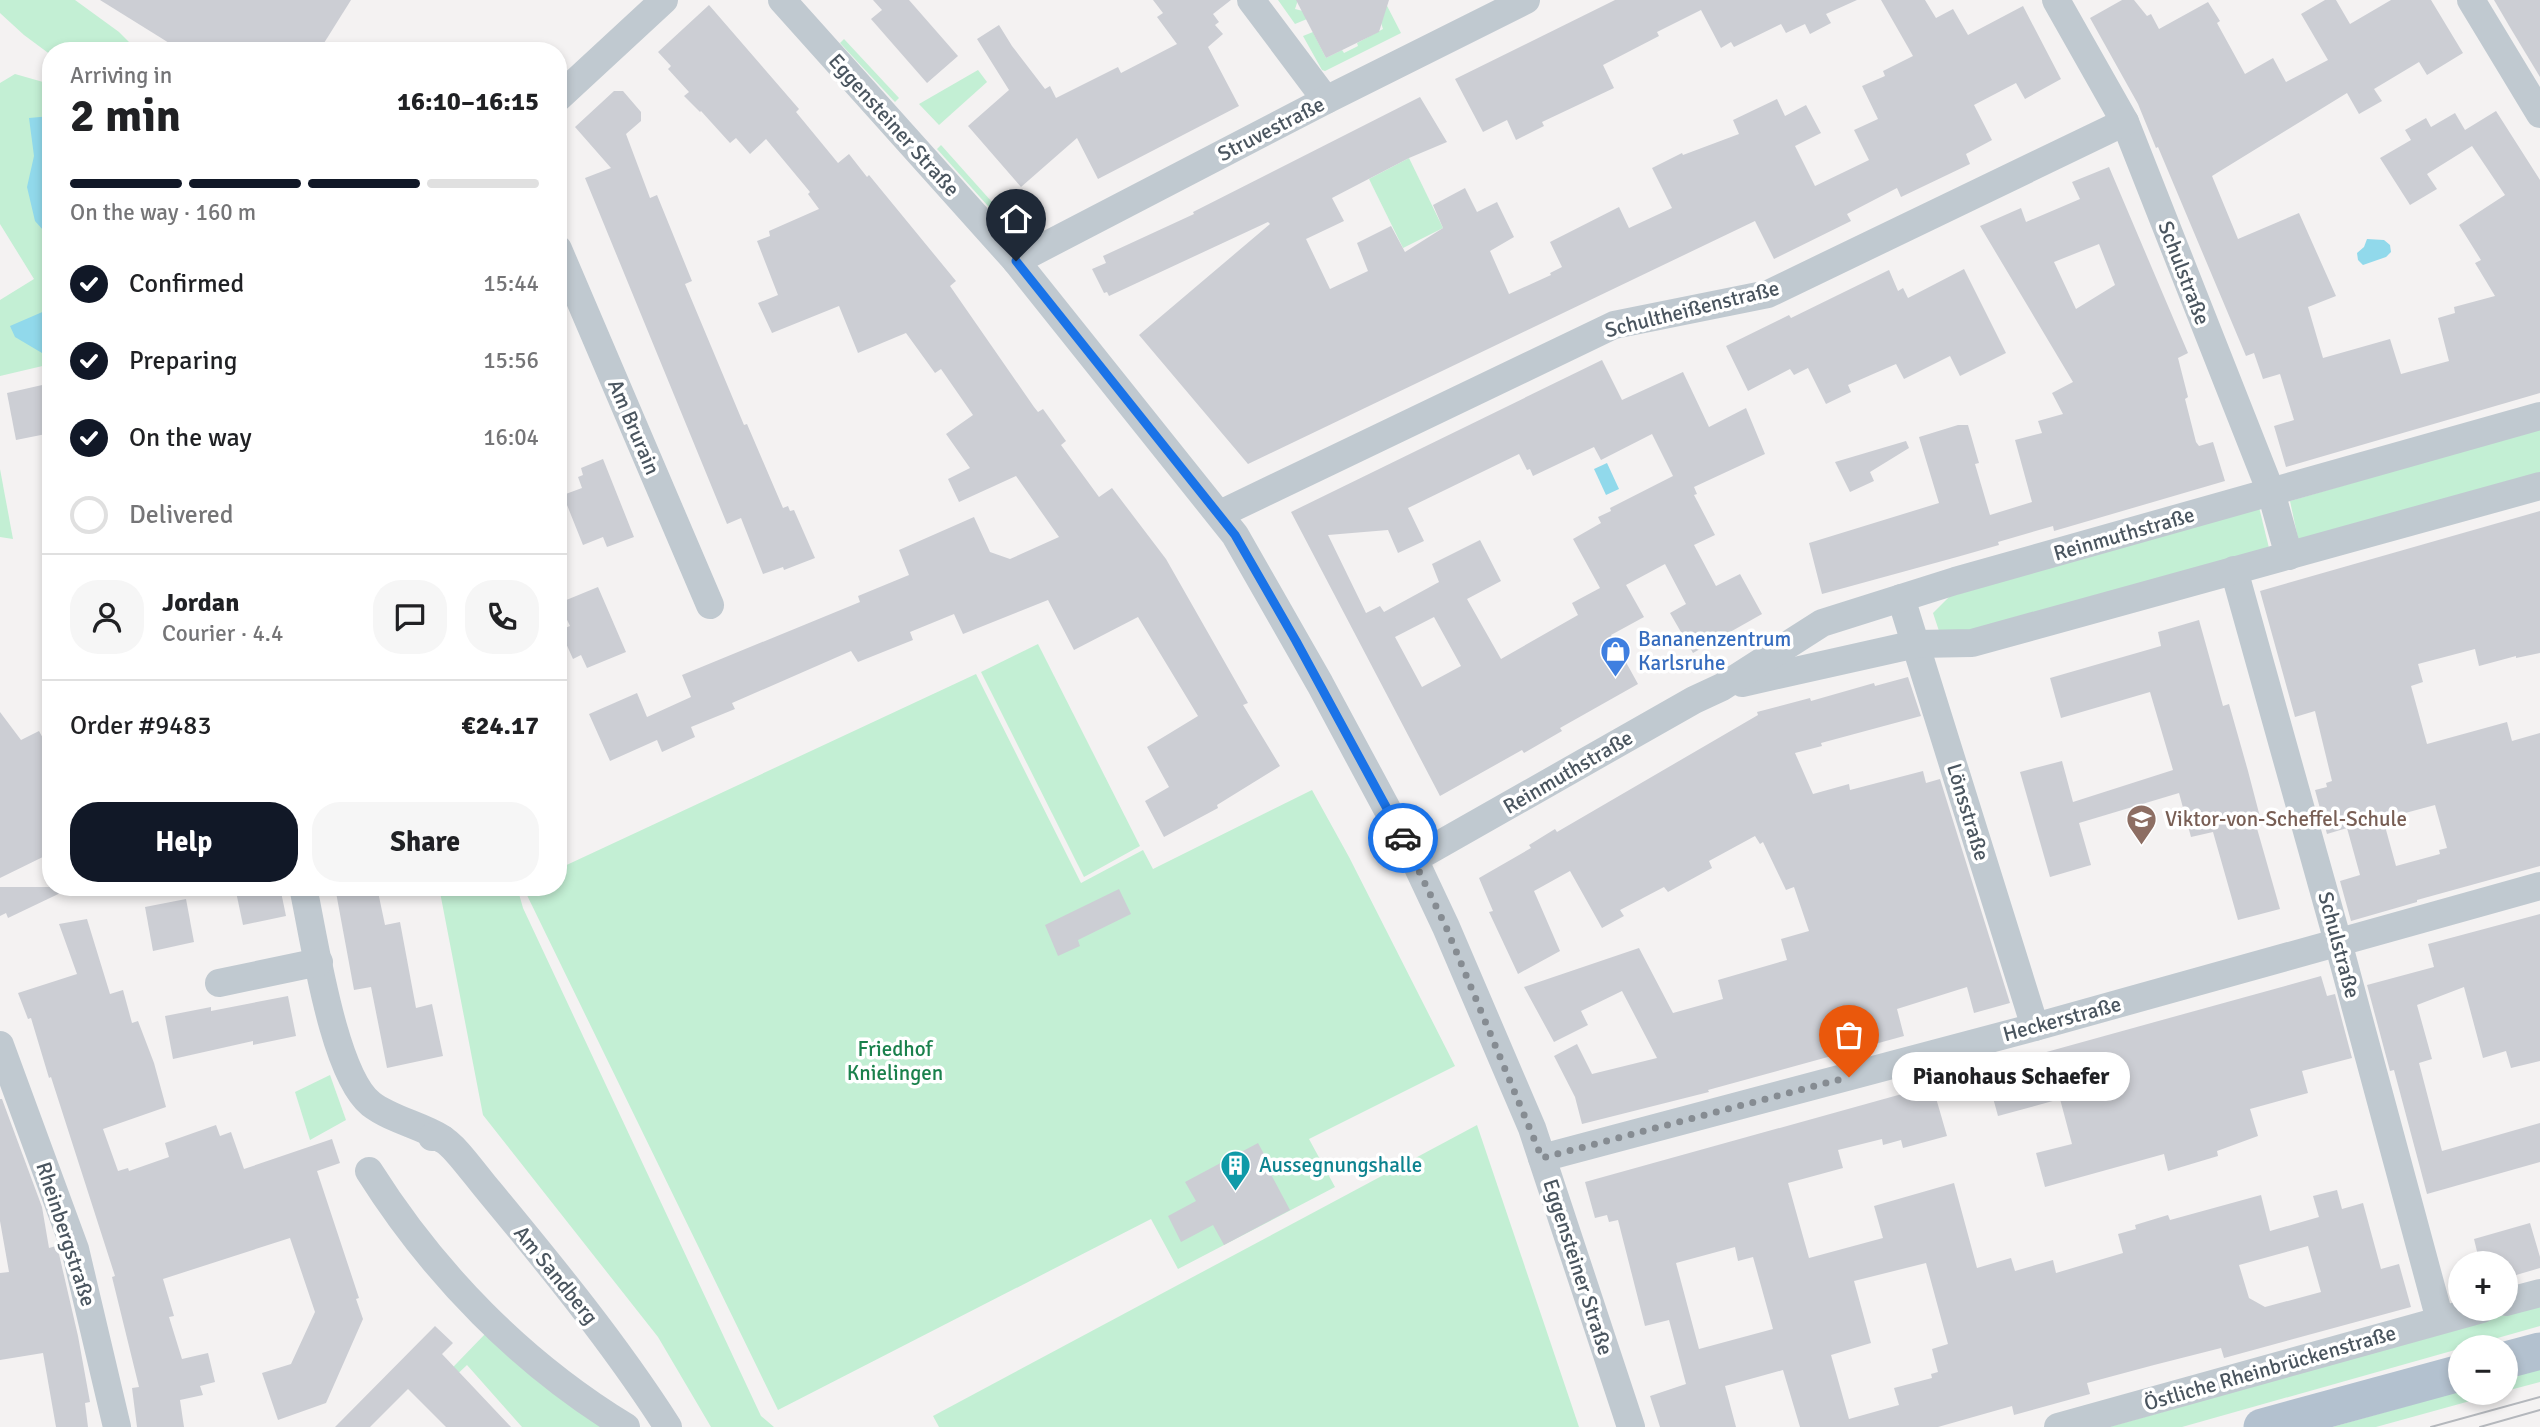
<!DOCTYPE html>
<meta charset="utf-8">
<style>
:root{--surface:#fff;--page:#f6f6f6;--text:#202124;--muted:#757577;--line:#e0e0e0;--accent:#111827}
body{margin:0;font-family:Signika,sans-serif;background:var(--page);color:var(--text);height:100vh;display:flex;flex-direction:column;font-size:26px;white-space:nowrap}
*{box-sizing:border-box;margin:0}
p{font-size:23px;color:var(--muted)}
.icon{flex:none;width:38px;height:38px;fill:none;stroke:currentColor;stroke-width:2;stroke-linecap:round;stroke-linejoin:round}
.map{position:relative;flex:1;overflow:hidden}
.details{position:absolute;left:42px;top:42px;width:525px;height:854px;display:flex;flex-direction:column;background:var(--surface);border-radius:28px;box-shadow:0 4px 10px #0003}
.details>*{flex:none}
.buttons{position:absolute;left:2448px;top:1251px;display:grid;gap:14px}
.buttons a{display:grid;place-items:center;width:70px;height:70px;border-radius:50%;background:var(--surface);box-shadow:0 4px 10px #0003;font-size:35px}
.pin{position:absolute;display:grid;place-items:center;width:60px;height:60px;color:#fff;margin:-72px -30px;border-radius:50% 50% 50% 0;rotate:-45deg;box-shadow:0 0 7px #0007}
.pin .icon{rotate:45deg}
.courier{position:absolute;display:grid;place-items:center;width:70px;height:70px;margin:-35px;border:5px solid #1a73e8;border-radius:50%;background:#fff;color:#222;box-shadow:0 2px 9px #0007}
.bubble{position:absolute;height:49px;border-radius:24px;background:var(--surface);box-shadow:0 4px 10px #0003;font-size:23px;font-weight:800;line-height:49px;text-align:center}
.summary em{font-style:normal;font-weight:800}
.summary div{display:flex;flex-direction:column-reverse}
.summary{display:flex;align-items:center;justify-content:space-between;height:119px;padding:0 28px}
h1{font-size:46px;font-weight:800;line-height:52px}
.bar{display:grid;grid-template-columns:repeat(4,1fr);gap:10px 7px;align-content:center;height:84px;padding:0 28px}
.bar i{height:9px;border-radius:5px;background:var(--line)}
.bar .current{background:var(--accent)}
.bar p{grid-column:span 4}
.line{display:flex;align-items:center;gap:18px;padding:0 28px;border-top:2px solid var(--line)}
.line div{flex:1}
.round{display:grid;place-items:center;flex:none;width:74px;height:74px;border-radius:28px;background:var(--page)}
ol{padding:0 28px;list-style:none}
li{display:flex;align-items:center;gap:21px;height:77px}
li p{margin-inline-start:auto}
li .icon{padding:7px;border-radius:50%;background:var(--accent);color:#fff;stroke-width:4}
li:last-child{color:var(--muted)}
li i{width:38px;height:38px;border:4px solid var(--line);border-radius:50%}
.primary-button{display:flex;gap:14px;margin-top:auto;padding:14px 28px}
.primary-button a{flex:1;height:80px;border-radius:28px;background:var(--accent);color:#fff;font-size:28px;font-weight:800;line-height:80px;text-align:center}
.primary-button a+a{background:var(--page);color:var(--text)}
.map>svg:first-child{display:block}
.green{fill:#c3efd4}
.water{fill:#91d9eb}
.building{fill:#ccced4;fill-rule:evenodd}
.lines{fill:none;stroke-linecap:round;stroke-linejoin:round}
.minor{stroke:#c0c9d0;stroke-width:28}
.major{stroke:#b3c1cf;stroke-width:37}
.tram{stroke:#b4b7bc;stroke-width:2}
.done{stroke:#868c92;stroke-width:7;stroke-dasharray:0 12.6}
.route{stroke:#1a73e8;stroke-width:9}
.labels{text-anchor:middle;stroke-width:7;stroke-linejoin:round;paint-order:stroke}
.street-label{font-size:21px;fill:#4a555f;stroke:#fff}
.shop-label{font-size:21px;fill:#366cbe;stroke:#fff;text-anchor:start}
.education-label{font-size:21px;fill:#785e54;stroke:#fff;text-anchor:start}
.park-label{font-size:21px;fill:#1a814c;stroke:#fff}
.culture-label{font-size:21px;fill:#0d838f;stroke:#fff;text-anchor:start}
</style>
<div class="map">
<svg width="2540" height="1427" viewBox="0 0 2540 1427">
<rect width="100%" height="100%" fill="#f4f2f2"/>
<g class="green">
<polygon points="0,0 75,0 119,32 138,51 51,51 51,55 24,35 0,13"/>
<polygon points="1278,0 1298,0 1295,9 1303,11 1307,19 1295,24"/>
<polygon points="1367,0 1384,0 1401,33 1325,71 1322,70 1303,36 1313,32 1326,58 1342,50 1344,53 1358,46 1357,43 1383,29 1378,13"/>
<polygon points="844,39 899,98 895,102 840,43"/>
<polygon points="978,70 987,82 939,125 919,104"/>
<polygon points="15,74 43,82 51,90 51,364 0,376 0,300 34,279 0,224 0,83"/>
<polygon points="941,145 1017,230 1013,234 937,149"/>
<polygon points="1409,158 1443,228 1403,248 1369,179"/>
<polygon points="2540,428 2540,477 2299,543 2290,501"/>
<polygon points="0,469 13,539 0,537"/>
<polygon points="2258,503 2270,552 1973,639 1939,631 1933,613 1958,588"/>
<polygon points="1038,644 1140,846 1084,877 981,672"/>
<polygon points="976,674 1081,883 1143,850 1153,869 1312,790 1349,857 1455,1066 1309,1139 1335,1187 1178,1269 1151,1219 778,1410 523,887 558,887 558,869"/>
<polygon points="439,887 517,887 523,908 761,1416 774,1427 711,1427 658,1337 483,1115"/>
<polygon points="330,1075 346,1120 310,1140 295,1092"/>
<polygon points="1477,1125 1579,1427 939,1427 933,1416"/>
<polygon points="2540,1305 2540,1326 2182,1427 2109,1427"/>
<polygon points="486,1333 607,1427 522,1427 467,1365 430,1400 428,1393"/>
<polygon points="2540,1368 2540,1382 2506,1391 2506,1378"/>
<polygon points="2460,1391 2460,1393 2499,1393 2376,1427 2332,1427"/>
</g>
<g class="water">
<polygon points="51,116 51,239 35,221 27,187 34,156 29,118"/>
<polygon points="2367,239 2384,240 2390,245 2391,252 2386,257 2363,265 2358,260 2357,253 2364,247"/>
<polygon points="51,305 51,352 42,353 15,337 10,326 47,310"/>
<polygon points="1607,463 1619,489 1606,495 1594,469"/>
</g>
<g class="building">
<polygon points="100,0 351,0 319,51 182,51"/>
<polygon points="873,0 909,0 958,56 927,83 871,19 882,10"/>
<polygon points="1153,0 1231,0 1213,14 1219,22 1215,25 1223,34 1208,47 1239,106 1098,179 1077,138 1021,187 968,126 1009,90 977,39 999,25 1012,46 1045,89 1050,86 1056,98 1118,67 1121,73 1177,44 1157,17 1163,13"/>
<polygon points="1296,0 1389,0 1379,32 1326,58"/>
<polygon points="1615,0 1857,0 1826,14 1831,23 1810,34 1805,24 1786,33 1781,24 1734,47 1731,42 1721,48 1701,10 1657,32 1659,36 1603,65 1614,88 1542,122 1544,126 1516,140 1507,120 1483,132 1455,79"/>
<polygon points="1881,0 1925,0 1936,18 1953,9 1968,35 2023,6 2061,79 2025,99 2016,83 1974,105 1992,140 1966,154 1970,164 1901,197 1897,188 1847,214 1851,221 1774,259 1755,221 1248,464 1139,335 1270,224 1268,222 1109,296 1107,292 1104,293 1092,269 1106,263 1103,256 1194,214 1193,212 1420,97 1447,142 1409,158 1332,198 1344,221 1306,239 1330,289 1368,271 1357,243 1391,226 1405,252 1443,228 1433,205 1465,188 1477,212 1497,202 1514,237 1490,251 1509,294 1551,275 1550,273 1562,267 1550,242 1619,207 1629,228 1672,208 1652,168 1682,153 1683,155 1739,134 1733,120 1777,99 1785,116 1806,105 1821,133 1795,146 1815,186 1869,160 1854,130 1878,119 1862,86 1885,76 1883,71 1913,56"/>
<polygon points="2122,0 2134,0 2147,16 2151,14 2159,29 2208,2 2220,21 2217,23 2245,74 2273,58 2286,82 2328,60 2301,14 2325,0 2336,0 2350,24 2391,0 2431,0 2463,53 2427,75 2419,62 2374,89 2382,101 2359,114 2347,93 2212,176 2238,239 2299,213 2336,296 2308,307 2323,358 2390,339 2401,374 2449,361 2438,318 2455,313 2454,307 2495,296 2475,263 2481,260 2459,225 2505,195 2472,146 2427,174 2437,189 2410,205 2380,158 2411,140 2405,130 2426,118 2431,127 2455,113 2465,130 2496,111 2540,180 2540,393 2286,467 2274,426 2294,420 2280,374 2263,379 2254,353 2246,356 2158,147 2156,148 2138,104 2090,18"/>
<polygon points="2494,0 2540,0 2540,77 2511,29"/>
<polygon points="709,5 799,109 796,112 838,163 849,154 867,177 869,175 956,281 950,286 1034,407 1038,412 1043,409 1066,441 1061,445 1099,497 1112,488 1166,559 1248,703 1243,705 1280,766 1217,805 1218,808 1164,837 1145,801 1169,787 1147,747 1198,716 1138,617 1074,650 1048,600 963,634 954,614 910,632 913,640 858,662 851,651 732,703 735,709 691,727 695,737 662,752 657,740 610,761 589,714 637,693 647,717 691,697 682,675 860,602 858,596 909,575 899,550 974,517 990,552 1010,559 1059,537 1016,476 959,502 948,479 970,468 946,434 973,415 941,369 935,373 906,333 858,353 839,306 772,333 758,303 778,295 757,241 770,236 769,231 819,209 808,194 810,192 766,139 750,154 736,138 730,143 701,111 700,112 684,96 689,92 668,69 671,66 658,52"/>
<polygon points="614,91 623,91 641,112 641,121 626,134 650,198 657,195 692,281 685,284 744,425 747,424 783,508 788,506 790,511 794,510 815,558 784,570 783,567 763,574 741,518 727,524 585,178 611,168 575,127"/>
<path d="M2109,167l79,186 -10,5 10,39 -3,2 11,43 3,4 14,-4 12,39 -171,50 -1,-5 -55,16 1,3 -42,12 -135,37 -13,-51 130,-40 -20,-66 39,-12h10l11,38 -4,1 15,51 42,-13 -17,-62 27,-7 -4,-12 25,-7 -11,-21 21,-11 -93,-156 41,-18 5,14 54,-23 -8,-17zM2099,244l16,41 -39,24 -22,-47z"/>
<polygon points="1964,269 2006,353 1960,376 1950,356 1904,379 1896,364 1848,385 1851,392 1826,404 1808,368 1794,375 1790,369 1748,391 1726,346 1789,315 1791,318 1889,270 1898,291 1903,288 1908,298"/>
<path d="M1602,360l20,40 61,-28 26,55 37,-19 19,46 -71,33 3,7 -3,1 21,40 -21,10 22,41 24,-12 22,40 -69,39 -23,-40 16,-9 -21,-40 -39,21 18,32 -33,18 27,49 -78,44 2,3 -38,22 -2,-3 -82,46 -149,-284zM1652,434l21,42 -63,32 1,3 -13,6 3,6 -28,16 27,49 -28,15 6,12 -77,44 -34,-60 34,-18 -21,-41 -48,24 7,18 -55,30 -4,-6 -14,7 -38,-78 60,-5 10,23 26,-12 -16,-33 111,-54 8,16 3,-1 3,7 61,-29 7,13zM1434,617l27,49 -39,21 -27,-50z"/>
<polygon points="51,383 51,433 16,440 7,393"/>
<polygon points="1906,441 1909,448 1870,472 1874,481 1850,492 1835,462"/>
<polygon points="603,459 634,537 607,547 603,537 583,545 563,495 582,488 578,477 583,475 581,468"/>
<path d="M2540,511v142l-24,5v-2l-37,10 -4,-17 -57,15 5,18 -12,4 16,58 80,-22 5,19 28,-8v133l-123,34v2l-66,19 -11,-40 20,-6 -13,-47 -20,6 -12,-44 12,-3 -1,-4 6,-2 -17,-70 -20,6 -35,-126zM2435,805l12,43 -8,2 1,4 -44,12 -13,-47z"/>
<polygon points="598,587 626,652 587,668 581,655 573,659 560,630 570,626 559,603"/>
<polygon points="2199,620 2223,706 2229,704 2248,771 2260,817 2254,818 2280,909 2238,920 2213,832 2191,837 2179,793 2079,823 2091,865 2050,877 2020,772 2062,761 2073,802 2173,770 2150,692 2061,718 2050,678 2161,646 2158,632"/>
<polygon points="1908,677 1921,716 1821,743 1822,746 1795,753 1813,794 1849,784 1850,790 1923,771 1926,783 1940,779 2010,1003 1974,1013 1967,987 1897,1009 1904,1036 1708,1090 1709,1092 1582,1124 1575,1097 1554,1056 1577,1044 1592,1074 1657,1058 1622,991 1581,1011 1588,1025 1554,1042 1524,987 1639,948 1673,1013 1723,999 1718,980 1787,960 1781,939 1809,931 1794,887 1786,890 1763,842 1760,844 1755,836 1709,861 1712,868 1668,892 1664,887 1620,910 1624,916 1602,928 1570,871 1534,891 1560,951 1518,974 1489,912 1493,911 1479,878 1531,848 1529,845 1555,829 1557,832 1758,715 1757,712 1810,698 1811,701 1874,683 1875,686"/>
<polygon points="0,712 21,740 39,731 51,753 51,853 0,878"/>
<polygon points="0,887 73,887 8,918 6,913 0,916"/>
<polygon points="235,887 280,887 286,916 243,925"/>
<polygon points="335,887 377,887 385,925 400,922 416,1008 432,1004 443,1056 387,1068 371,987 354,990"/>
<polygon points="1119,889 1131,914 1078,940 1080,946 1058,956 1045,925"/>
<polygon points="186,899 194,942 153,951 145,907"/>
<polygon points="2540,914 2540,1061 2511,1068 2506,1051 2483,1058 2464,987 2417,1005 2432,1059 2419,1063 2442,1151 2540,1123 2540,1162 2427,1194 2394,1070 2390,1071 2367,985 2434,967 2428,944"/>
<polygon points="87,919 110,994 123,990 132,1023 138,1021 154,1063 166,1107 103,1129 118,1171 128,1168 129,1171 169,1157 165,1143 216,1125 220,1136 231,1132 244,1169 332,1139 340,1163 317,1171 359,1298 356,1299 363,1319 326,1403 278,1420 262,1373 291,1364 315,1312 290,1238 163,1279 174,1316 169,1317 182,1359 208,1353 215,1382 200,1386 203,1395 180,1400 184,1427 137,1427 132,1388 139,1387 112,1277 115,1276 51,1077 49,1078 31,1018 28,1019 18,993 77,974 59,924"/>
<polygon points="2321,976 2327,996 2335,994 2352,1058 2302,1071 2308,1093 2250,1109 2258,1136 2217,1151 2218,1156 2168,1171 2164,1154 2045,1187 2036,1153 2072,1144 2060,1099 1998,1116 1985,1069"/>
<polygon points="288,996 296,1036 253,1045 253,1041 173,1059 165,1016 211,1007 211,1011"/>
<path d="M1927,1087l3,13 6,-2 11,38 -44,12 -2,-8 -18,5 -1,-6 -44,11 5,18 -55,15 21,75 74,-20 -9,-32 80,-23 23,85 34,-10 4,13 38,-11 3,13 67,-20 -5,-19 18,-5 -1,-4 33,-10 2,5 91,-25 9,36 49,-14 -6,-21 24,-6 5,19 21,-6 18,66 18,-5 12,43 -187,51 -3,-10 -67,17 -67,18 3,11 -76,21 -2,-9 -74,21h-138l-17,-57 -58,16 11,41h-76l-10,-31 36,-12 -17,-64 -24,6 -27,-106 -9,2 -2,-7 -12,3 -10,-36zM2308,1246l13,46 -56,15 -16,-9 -10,-33zM1735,1247l3,14 15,-4 20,72 -74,20 -23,-86zM1926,1263l22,81 -16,5 6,23 -7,2 1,4 -38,10 5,17 -50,14 -18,-64 40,-12 -17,-62z"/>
<polygon points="0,1099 2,1099 42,1207 49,1248 56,1246 59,1254 78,1336 90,1402 85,1403 88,1427 56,1427 43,1353 0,1360 0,1273 9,1272 0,1221"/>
<polygon points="1258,1143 1270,1165 1267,1167 1290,1210 1224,1245 1213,1225 1181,1242 1168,1216 1196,1201 1185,1182"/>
<polygon points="2530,1223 2540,1257 2540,1268 2506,1278 2506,1264 2480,1264 2474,1239"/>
<polygon points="435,1326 453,1343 442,1354 511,1427 446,1427 408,1389 370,1427 335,1427"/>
</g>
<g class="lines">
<g class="minor">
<polyline points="782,0 1016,261 1235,535 1320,684 1414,859 1446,927 1532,1128 1631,1427"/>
<polyline points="1251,0 1326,100"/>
<polyline points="2056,0 2125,122 2271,492 2289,556"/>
<polyline points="2471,0 2540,114"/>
<polyline points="558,98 664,0"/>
<polyline points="558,249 710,605"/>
<polyline points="1016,261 1326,100 1526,0"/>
<polyline points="1220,514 1614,325 1768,294 2125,122"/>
<polyline points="2234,570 2338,942 2440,1320"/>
<polyline points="1901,598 2035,1027"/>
<polyline points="1742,683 1916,644 1972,643 2540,486"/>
<polyline points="1414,859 1694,700 1722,687 1822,623 1955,581 2540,416"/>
<path d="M303,887c11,50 30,187 68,217 21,16 50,21 72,35"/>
<polyline points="219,983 319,962"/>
<polyline points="0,1045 75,1249 117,1427"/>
<path d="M432,1137c3,0 7,0 10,2 12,5 37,41 47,52 63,76 126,153 179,236"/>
<polyline points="1542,1158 2035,1027 2540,886"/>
<path d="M369,1171c65,103 152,192 257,256"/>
<polyline points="2506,1302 2540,1293"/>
<polyline points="2058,1427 2482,1309"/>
</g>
<g class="major">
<polyline points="2506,1360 2540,1351"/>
<polyline points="2262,1427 2460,1373"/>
</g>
<g class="tram">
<polyline points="2431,1427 2540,1397"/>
<polyline points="2480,1427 2540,1410"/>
</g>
</g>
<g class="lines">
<polyline class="done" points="1403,838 1446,927 1542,1158 1849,1077"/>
<polyline class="route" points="1016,261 1235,535 1296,641 1403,838"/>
</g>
<defs>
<symbol id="shop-pin" viewBox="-11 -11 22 30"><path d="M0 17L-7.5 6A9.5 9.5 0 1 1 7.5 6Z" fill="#3f7fe0" stroke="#fff"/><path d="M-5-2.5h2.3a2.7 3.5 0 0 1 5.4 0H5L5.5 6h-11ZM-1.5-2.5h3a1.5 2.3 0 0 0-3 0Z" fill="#fff"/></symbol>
<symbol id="school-pin" viewBox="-11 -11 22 30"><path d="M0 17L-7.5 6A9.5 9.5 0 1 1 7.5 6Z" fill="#8d6e63" stroke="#fff"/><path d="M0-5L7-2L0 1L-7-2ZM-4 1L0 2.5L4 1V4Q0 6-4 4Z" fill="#fff"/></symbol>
<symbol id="building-pin" viewBox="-11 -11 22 30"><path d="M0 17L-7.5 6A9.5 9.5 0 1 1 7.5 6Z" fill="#0f9aa8" stroke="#fff"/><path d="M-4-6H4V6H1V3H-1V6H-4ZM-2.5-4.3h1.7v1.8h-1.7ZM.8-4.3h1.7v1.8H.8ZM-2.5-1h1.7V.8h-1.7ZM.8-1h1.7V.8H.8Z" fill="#fff"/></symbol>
</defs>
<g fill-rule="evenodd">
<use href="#shop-pin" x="1598" y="634" width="35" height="47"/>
<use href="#school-pin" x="2124" y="802" width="35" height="47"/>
<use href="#building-pin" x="1218" y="1148" width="35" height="47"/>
</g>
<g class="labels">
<g class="street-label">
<text transform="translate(894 125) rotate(48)" y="7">Eggensteiner Straße</text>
<text transform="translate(1271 129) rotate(-27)" y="7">Struvestraße</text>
<text transform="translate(2184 273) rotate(69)" y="7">Schulstraße</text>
<text transform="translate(1692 309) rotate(-14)" y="7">Schultheißenstraße</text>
<text transform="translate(634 427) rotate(67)" y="7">Am Brurain</text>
<text transform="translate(2124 534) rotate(-16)" y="7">Reinmuthstraße</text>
<text transform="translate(1568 772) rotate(-30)" y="7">Reinmuthstraße</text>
<text transform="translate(1968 812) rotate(73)" y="7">Lönsstraße</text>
<text transform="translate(2339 945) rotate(75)" y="7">Schulstraße</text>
<text transform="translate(2062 1019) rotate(-15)" y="7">Heckerstraße</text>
<text transform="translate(66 1234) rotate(72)" y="7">Rheinbergstraße</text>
<text transform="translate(1578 1267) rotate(72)" y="7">Eggensteiner Straße</text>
<text transform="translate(556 1275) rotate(51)" y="7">Am Sandberg</text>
<text transform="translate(2270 1368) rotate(-16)" y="7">Östliche Rheinbrückenstraße</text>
</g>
<g class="shop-label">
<text x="1638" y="646">Bananenzentrum<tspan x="1638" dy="24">Karlsruhe</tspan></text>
</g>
<g class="education-label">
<text x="2165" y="826">Viktor-von-Scheffel-Schule</text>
</g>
<g class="park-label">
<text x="895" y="1056">Friedhof<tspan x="895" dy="24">Knielingen</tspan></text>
</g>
<g class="culture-label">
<text x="1259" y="1172">Aussegnungshalle</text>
</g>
</g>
</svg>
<div class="buttons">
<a>+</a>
<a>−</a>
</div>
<div class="pin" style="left:1849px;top:1077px;background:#ea580c"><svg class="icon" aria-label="bag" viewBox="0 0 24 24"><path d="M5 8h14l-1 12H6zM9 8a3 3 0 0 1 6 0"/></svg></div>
<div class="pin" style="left:1016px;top:261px;background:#1f2937"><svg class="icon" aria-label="home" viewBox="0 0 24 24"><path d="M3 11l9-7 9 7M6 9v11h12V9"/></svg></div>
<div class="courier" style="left:1403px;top:838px"><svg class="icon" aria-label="car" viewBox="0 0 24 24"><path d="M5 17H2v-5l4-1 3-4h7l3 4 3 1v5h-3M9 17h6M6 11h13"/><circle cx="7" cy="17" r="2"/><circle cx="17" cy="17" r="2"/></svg></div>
<div class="bubble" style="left:1892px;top:1052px;width:238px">Pianohaus Schaefer</div>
<section class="details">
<div class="summary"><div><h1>2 min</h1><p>Arriving in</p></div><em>16:10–16:15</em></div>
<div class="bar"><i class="current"></i><i class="current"></i><i class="current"></i><i></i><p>On the way · 160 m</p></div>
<ol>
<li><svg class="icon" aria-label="check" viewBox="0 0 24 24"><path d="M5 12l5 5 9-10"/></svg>Confirmed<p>15:44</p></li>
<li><svg class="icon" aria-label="check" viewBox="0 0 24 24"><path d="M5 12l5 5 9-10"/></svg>Preparing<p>15:56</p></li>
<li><svg class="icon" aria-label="check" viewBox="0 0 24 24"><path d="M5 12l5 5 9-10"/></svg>On the way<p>16:04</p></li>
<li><i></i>Delivered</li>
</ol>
<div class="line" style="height:126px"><a class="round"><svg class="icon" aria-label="person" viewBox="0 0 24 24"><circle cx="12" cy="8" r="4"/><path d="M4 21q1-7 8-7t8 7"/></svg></a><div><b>Jordan</b><p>Courier · 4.4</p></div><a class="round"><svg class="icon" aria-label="chat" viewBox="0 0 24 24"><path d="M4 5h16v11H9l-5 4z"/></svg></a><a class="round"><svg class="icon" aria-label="phone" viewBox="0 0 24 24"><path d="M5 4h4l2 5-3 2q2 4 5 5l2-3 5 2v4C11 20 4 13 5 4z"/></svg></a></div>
<div class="line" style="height:91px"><div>Order #9483</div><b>€24.17</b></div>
<div class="primary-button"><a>Help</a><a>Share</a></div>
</section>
</div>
